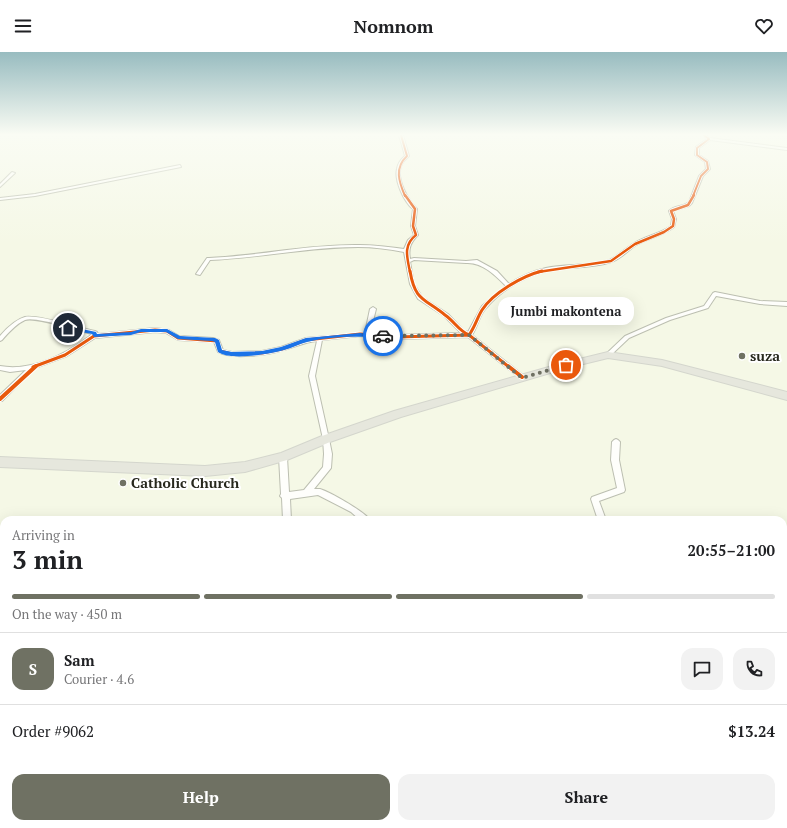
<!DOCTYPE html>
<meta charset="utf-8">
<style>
:root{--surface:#fff;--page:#f2f2f2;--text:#202124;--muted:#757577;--line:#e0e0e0;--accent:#6f7163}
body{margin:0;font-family:"PT Serif",serif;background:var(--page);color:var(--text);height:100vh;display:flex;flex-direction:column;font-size:15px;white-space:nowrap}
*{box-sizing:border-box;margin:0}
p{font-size:13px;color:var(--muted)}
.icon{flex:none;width:22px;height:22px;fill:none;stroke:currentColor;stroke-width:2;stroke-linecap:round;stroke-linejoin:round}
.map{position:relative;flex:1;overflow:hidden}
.panel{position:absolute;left:0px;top:464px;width:787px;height:312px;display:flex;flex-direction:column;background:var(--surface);border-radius:12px 12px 0 0;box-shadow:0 4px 16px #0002}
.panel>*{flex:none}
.pin{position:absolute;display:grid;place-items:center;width:34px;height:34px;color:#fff;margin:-17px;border:2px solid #fff;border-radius:50%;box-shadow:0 1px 4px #0007}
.courier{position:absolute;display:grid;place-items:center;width:40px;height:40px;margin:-20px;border:3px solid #1a73e8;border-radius:50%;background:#fff;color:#222;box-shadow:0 1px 5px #0007}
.bubble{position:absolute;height:28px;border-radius:12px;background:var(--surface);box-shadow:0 4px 16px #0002;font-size:13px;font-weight:600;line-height:28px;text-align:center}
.headline em{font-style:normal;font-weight:600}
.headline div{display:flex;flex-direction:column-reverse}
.headline{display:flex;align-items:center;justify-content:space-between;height:68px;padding:0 12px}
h1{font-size:26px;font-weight:600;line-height:30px}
.bar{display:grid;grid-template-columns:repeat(4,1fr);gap:6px 4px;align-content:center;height:48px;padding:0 12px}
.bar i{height:5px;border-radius:3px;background:var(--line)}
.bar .current{background:var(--accent)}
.bar p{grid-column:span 4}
.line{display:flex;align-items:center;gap:10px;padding:0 12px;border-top:1px solid var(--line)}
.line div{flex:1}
.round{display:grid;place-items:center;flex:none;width:42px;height:42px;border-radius:12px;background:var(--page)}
.primary-button{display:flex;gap:8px;margin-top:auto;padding:8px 12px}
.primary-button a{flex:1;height:46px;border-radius:12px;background:var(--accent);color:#fff;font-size:16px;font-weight:600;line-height:46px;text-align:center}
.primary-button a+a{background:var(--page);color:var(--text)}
header{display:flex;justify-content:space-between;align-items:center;height:52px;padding:0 12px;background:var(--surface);font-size:18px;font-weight:600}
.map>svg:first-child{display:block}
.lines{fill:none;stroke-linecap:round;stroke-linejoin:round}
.street-casing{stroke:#bcbfb1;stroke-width:2}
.primary-casing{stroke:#d4d6cd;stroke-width:2}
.street{fill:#fefefb;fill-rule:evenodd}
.primary{fill:#e6e7dd;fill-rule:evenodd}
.cycleway-far3-casing{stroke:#fff;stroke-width:3}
.cycleway-far2-casing{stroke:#fff;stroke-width:4}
.cycleway-far1-casing{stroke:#fff;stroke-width:5}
.cycleway-casing{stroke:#fff;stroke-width:6}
.cycleway-far3{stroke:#e8590c;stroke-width:2}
.cycleway-far2{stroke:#e8590c;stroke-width:2.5}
.cycleway-far1{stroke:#e8590c;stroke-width:3}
.cycleway{stroke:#e8590c;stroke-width:4}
.route{fill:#1a73e8}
.done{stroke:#6f7163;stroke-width:4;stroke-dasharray:0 7.2}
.poi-dot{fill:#6f7163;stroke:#fff;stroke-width:1.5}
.labels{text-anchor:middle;stroke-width:4;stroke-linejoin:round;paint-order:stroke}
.poi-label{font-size:14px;font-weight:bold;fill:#27281d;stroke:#fff;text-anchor:start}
</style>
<header><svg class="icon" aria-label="menu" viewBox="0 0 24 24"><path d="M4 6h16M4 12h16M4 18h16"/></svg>Nomnom<svg class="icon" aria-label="heart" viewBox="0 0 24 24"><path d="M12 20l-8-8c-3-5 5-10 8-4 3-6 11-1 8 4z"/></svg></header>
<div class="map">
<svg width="787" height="776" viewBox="0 0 787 776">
<rect width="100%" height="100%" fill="#f5f8e6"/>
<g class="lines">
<defs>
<g id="street">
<path d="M399,83h4l6,21c-3,3 -7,6 -8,10 -5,13 7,34 16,43l-2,17 3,9c-7,7 -10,13 -8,24l4,-1 52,3 11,-1 20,11 12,13c12,-8 24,-13 37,-16 20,-4 41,-2 61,-7 9,-3 15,-10 23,-15 12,-10 28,-11 41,-20l1,-7 -3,-8c5,-6 15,-4 20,-9l10,-26 7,-7 -1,-7 -10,-7 1,-8 11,-8 -4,-4h3l4,3 77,10v2l-77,-10 -11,8v7l9,6 2,8 -7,7 -11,27 -3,3 -16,5 3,8 -2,8c-11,9 -26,11 -38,18 -9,6 -15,14 -25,17 -17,6 -36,5 -54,7 -27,4 -53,18 -71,39 -7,7 -8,18 -14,27l52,41 1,1 -1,1h-4l-52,-41 -71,2 -37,-3 -38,4 -7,36 14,63 3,15 -1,14 -17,21c2,0 4,0 6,0 10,3 45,23 50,31h-10l-9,-8 -33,-17 -28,4 1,21h-8l-1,-22 -2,-2 1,-2 -2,-37 1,-2h6l1,2 2,35 15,-2 19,-23 1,-13 -1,-15 -14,-63 8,-35c-12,1 -22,6 -34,9 -15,5 -51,10 -65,2l-4,-10 -36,-2 -12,-7 -11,-1 -60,6 -28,18 -32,12 -33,33h-2v-6l26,-25 -16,2 -10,-2v-4c26,5 55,-7 77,-21 5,-4 11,-7 15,-11 -13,-3 -56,-18 -67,-14 -9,4 -17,13 -23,20l-2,1v-5c7,-8 15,-16 25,-19 12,-3 55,11 70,14l2,1 1,2 57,-6 14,2 10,6 34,2 6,2 4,10 9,2 30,-1 19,-4 25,-9 59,-5 5,-24 3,-2 3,2 -6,24 27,2 64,-2 -17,-17 -26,-17 -8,-15 -6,-32c-15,-3 -30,-5 -46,-5 -49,0 -98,11 -148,13l-10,15 -4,-1 11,-16h2c50,-2 100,-14 150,-13 15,0 30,2 45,4l4,-9 6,-5 -3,-9 2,-17c-9,-7 -19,-29 -16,-40 1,-6 4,-10 8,-13zM414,208l52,3c16,-1 29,12 40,23l-24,20 -14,26 -4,-1 -16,-17 -26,-17 -8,-13 -4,-22z"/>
<polygon points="180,113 181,115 35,144 0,148 0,146 35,142"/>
<polygon points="12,120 15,121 0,135 0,132"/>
<polygon points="715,240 760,249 787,250 787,254 760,252 716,244 708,256 670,268 629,286 610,304 608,305 605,303 625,284 666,266 704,254 713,241"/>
<polygon points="616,387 618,388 620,390 619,408 625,438 624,440 599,449 606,468 598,468 591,447 592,445 617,436 611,408 612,390 614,388"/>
<polygon points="783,614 787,615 787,625 783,624"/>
<rect x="389" y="772" width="12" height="4"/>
<polygon points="744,772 757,772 759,776 746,776"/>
</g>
<polygon id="primary" points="608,300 662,308 787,340 787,348 662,314 608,306 567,316 401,365 330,390 287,408 245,420 205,424 0,415 0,405 205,414 245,410 281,401 322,384 394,359 563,311"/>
</defs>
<use href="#street" class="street-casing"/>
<use href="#primary" class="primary-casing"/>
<use href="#street" class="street"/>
<use href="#primary" class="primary"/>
<defs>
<g id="cycleway-far3">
<path d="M401,83l6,21c-13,12 -8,26 -2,40"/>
<polyline points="693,144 701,124 708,117 707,110 697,103 697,96 709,87 704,83"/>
</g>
<g id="cycleway-far2">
<path d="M405,143l10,14 -2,17 3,9c-13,10 -9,22 -6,37"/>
<polyline points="538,220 611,209 635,192 664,180 673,174 674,167 671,159 688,153 694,143"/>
</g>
<g id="cycleway-far1">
<path d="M410,219c5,30 14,27 35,44 9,6 14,16 24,20 6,-8 8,-17 13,-25 11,-17 40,-34 60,-39"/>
<polyline points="33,315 65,303 94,284 155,278 167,279 178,286 217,289 220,299 232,302 262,301 282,297 306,288 360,282 397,285 469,283 509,315"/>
</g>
<g id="cycleway">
<polyline points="508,314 522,325"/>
<polyline points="0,347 36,314"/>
</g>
</defs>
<use href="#cycleway-far3" class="cycleway-far3-casing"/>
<use href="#cycleway-far2" class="cycleway-far2-casing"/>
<use href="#cycleway-far1" class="cycleway-far1-casing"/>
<use href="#cycleway" class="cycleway-casing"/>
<use href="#cycleway-far3" class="cycleway-far3"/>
<use href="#cycleway-far2" class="cycleway-far2"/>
<use href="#cycleway-far1" class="cycleway-far1"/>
<use href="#cycleway" class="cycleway"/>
</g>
<linearGradient id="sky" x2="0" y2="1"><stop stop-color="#98bcc0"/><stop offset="0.43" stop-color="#fafcf4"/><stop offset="1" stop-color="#fafcf4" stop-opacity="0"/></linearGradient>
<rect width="787" height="192" fill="url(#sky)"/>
<path class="route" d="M68,274l28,6 1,2 34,-2 10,-3h26l13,7 35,2 4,2 3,10 10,2 30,-1 19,-4 25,-9 54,-5 26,3 -3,2c-24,-2 -52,-2 -76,4 -8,2 -15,6 -23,8 -14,4 -54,11 -66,2l-3,-10 -3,-1 -34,-2 -12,-7h-25l-10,3 -37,2 -2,-3 -26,-5z"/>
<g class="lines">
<polyline class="done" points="383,284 469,283 522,326 566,313"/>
</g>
<g class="poi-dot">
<circle cx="742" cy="304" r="4"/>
<circle cx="123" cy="431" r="4"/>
</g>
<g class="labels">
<g class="poi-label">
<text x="750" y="309">suza</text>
<text x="131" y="436">Catholic Church</text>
</g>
</g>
</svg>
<div class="pin" style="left:566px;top:313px;background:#ea580c"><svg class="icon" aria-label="bag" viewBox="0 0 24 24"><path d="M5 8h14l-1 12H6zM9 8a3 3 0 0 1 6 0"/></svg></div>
<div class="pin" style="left:68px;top:276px;background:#1f2937"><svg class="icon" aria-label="home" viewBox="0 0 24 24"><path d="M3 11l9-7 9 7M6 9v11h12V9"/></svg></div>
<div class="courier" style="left:383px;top:284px"><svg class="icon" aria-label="car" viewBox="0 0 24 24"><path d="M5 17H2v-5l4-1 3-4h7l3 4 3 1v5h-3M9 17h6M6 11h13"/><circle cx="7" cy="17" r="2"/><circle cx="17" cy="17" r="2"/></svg></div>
<div class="bubble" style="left:498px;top:245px;width:136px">Jumbi makontena</div>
<section class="panel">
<div class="headline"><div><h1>3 min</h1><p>Arriving in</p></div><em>20:55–21:00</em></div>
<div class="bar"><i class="current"></i><i class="current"></i><i class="current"></i><i></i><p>On the way · 450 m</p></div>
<div class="line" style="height:72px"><b class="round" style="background:var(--accent);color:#fff">S</b><div><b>Sam</b><p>Courier · 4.6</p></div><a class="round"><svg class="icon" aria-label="chat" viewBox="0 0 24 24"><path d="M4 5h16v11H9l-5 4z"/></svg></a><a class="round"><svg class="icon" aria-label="phone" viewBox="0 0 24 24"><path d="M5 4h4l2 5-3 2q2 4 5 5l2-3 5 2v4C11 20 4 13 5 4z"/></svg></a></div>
<div class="line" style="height:52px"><div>Order #9062</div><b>$13.24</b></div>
<div class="primary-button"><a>Help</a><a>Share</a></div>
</section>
</div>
